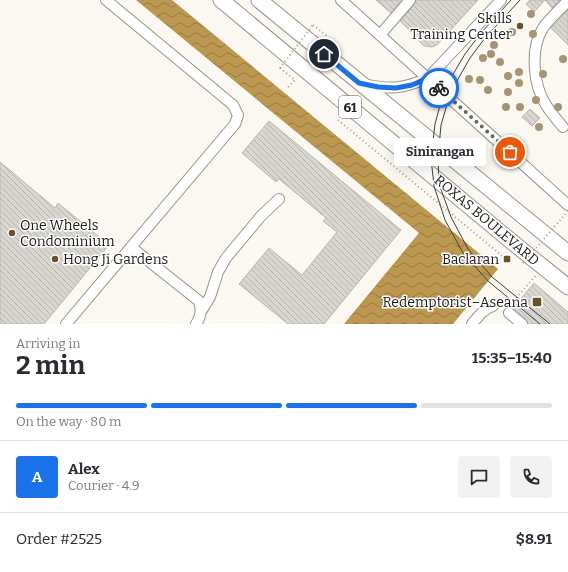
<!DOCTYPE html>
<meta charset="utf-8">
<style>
:root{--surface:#fff;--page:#f2f2f3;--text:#2b2b33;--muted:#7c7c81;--line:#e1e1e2;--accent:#1a73e8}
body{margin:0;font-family:Bitter,serif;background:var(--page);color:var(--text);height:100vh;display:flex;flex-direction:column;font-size:15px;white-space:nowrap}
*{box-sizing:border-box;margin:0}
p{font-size:13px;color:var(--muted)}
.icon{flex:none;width:22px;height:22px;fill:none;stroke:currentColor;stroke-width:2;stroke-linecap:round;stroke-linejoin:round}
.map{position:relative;height:324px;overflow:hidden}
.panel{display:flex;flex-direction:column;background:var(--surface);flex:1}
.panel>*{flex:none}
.pin{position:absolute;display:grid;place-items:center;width:34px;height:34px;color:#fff;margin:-17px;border:2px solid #fff;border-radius:50%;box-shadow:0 1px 4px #0007}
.courier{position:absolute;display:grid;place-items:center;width:40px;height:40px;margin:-20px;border:3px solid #1a73e8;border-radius:50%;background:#fff;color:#222;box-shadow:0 1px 5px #0007}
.bubble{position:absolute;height:28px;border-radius:4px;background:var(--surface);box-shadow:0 4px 16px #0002;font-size:13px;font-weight:700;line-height:28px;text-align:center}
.head em{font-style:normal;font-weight:700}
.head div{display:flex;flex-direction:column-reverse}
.head{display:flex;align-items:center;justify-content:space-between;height:68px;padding:0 16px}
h1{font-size:26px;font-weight:700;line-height:30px}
.bar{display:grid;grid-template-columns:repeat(4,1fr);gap:6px 4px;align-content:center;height:48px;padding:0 16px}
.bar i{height:5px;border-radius:3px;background:var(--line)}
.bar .selected{background:var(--accent)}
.bar p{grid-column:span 4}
.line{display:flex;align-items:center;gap:10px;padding:0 16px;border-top:1px solid var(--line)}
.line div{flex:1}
.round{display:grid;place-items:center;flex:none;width:42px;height:42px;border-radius:4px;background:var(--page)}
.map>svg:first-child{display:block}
.water{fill:url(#water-waves)}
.building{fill:url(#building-back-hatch);stroke:#bab7b1}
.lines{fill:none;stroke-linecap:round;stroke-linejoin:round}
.minor-casing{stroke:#97948e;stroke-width:12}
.highway-casing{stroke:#97948e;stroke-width:17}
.path{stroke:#9f9d98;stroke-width:2;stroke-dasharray:1 3;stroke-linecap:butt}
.minor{stroke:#fff;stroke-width:10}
.highway{stroke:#fff;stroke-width:15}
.tram{stroke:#42413e;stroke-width:1}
.path-bridge{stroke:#9f9d98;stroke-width:2;stroke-dasharray:1 3;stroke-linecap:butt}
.tree{fill:#a59672}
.done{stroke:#696764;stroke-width:4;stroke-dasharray:0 7.2}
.route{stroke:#1a73e8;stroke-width:5}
.poi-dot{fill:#6a5223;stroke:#fff;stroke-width:1.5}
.labels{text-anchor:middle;stroke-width:3;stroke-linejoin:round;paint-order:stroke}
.shield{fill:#fff;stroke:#5f5e5d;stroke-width:1}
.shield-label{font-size:13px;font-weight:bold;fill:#1a1917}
.poi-label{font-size:14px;fill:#1a1917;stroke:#fff;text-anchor:end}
.street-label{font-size:14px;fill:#1a1917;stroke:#fff}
</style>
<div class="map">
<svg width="568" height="324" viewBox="0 0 568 324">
<defs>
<pattern id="water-waves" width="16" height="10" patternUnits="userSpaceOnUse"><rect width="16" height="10" fill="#bc974f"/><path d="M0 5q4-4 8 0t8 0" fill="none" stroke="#987a41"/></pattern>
<pattern id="building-back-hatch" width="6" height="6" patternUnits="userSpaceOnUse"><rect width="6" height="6" fill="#d9d6d0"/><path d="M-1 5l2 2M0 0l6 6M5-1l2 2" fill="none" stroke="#bab7b2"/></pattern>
</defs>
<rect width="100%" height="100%" fill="#fbf8f2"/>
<polygon class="water" points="136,0 172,0 498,269 453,324 344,324 419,233"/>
<g class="building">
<polygon points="376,0 401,0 391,13"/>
<polygon points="416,0 478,0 437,45 432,47 424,46 418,40 418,39 400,21 415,4"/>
<polygon points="530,0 560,0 552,8 545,0 534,12 526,4"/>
<polygon points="568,10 568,45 551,28"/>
<polygon points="530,109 540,118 532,126 522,117"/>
<polygon points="269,121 401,230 324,324 288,324 239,284 269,248 302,275 337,232 323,221 326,218 279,179 276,182 242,153"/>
<polygon points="0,162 55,208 58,203 109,245 44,324 0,324"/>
<polygon points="534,283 568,312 568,324 528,324 526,319 513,308"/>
</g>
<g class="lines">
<defs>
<g id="minor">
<polyline points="341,0 568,205"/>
<polyline points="380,35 410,0"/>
<path d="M363,84c28,6 39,5 65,-6l73,-78"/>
<path d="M563,127c-6,-7 -12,-14 -17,-22 -13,-20 -16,-57 -3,-77 6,-9 17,-19 25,-27"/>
<path d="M131,247l68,54c3,9 2,16 -3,23"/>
<polyline points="202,310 210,297 218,272 226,258 261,216 279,199"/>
<polyline points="509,313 522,324"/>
<polyline points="66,324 235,124 238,115 233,105 106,0"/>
<path d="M472,324c6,-7 11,-15 21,-18"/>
</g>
<g id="highway">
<polyline points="221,0 517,246 568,287"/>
<polyline points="259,0 568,253"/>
</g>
</defs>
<use href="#minor" class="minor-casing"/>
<use href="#highway" class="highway-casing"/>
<g class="path">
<polyline points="313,25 327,36"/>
<polyline points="280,68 295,80 287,88"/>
<polyline points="338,120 506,259"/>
<polyline points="511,304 536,275"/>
</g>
<use href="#minor" class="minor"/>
<use href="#highway" class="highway"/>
<g class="tram">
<polyline points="511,0 480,34 465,54 452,76 442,98 435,124 431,158 434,186 445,220 463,253 488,281 540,324"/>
<polyline points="520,0 485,38 470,58 458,79 448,101 441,125 438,158 439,184 451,217 468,249 492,277 550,324"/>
</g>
<g class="path-bridge">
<polyline points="280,68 313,25"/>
<polyline points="523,263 568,211"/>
</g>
</g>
<g class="tree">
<circle cx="531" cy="14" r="4"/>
<circle cx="512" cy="32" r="4"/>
<circle cx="533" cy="34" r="4"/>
<circle cx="494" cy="45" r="4"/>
<circle cx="491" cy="54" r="4"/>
<circle cx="483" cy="58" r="4"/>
<circle cx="563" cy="59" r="4"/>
<circle cx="500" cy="62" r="4"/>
<circle cx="519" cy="72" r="4"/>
<circle cx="543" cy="74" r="4"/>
<circle cx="508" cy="76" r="4"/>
<circle cx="469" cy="79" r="4"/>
<circle cx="480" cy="80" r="4"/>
<circle cx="519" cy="83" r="4"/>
<circle cx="488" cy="90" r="4"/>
<circle cx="508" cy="92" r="4"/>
<circle cx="536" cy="100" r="4"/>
<circle cx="506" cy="107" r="4"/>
<circle cx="520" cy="107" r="4"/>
<circle cx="558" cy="107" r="4"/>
<circle cx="539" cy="127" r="4"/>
</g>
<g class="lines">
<polyline class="done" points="439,88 510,152"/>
<polyline class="route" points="324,54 359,83 378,87 396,88 412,85 428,78 439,88"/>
</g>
<g class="poi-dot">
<circle cx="520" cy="26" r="4"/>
<circle cx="12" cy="233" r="4"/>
<circle cx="55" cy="259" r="4"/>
<rect x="503" y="255" width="8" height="8" rx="2"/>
<rect x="532" y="297" width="10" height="10" rx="2"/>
</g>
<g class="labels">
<rect class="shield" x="339" y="96" width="22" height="22" rx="3"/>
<g class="shield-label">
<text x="350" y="112">61</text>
</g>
<g class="poi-label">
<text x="512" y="23">Skills<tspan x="512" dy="16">Training Center</tspan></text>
<text x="20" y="230" text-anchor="start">One Wheels<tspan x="20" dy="16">Condominium</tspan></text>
<text x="63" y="264" text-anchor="start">Hong Ji Gardens</text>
<text x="499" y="264">Baclaran</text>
<text x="528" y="307">Redemptorist–Aseana</text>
</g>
<g class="street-label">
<text transform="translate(487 220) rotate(40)" y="5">ROXAS BOULEVARD</text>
</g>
</g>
</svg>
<div class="pin" style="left:510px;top:152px;background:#ea580c"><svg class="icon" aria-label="bag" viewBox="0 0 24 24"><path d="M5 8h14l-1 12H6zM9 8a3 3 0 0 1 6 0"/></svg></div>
<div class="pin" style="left:324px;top:54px;background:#1f2937"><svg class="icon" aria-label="home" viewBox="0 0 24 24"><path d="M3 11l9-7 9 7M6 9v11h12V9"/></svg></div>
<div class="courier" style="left:439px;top:88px"><svg class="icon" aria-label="bike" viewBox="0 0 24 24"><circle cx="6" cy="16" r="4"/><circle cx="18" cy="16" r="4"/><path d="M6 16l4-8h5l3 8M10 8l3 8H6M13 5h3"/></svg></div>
<div class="bubble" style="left:394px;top:138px;width:92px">Sinirangan</div>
</div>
<section class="panel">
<div class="head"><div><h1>2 min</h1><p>Arriving in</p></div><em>15:35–15:40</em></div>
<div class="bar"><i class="selected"></i><i class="selected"></i><i class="selected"></i><i></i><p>On the way · 80 m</p></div>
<div class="line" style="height:72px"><b class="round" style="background:var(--accent);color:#fff">A</b><div><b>Alex</b><p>Courier · 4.9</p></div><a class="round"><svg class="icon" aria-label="chat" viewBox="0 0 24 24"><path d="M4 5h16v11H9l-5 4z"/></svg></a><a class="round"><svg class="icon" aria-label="phone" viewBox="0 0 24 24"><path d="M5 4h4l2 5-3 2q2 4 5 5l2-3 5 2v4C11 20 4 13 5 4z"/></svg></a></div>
<div class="line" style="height:52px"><div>Order #2525</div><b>$8.91</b></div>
</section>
